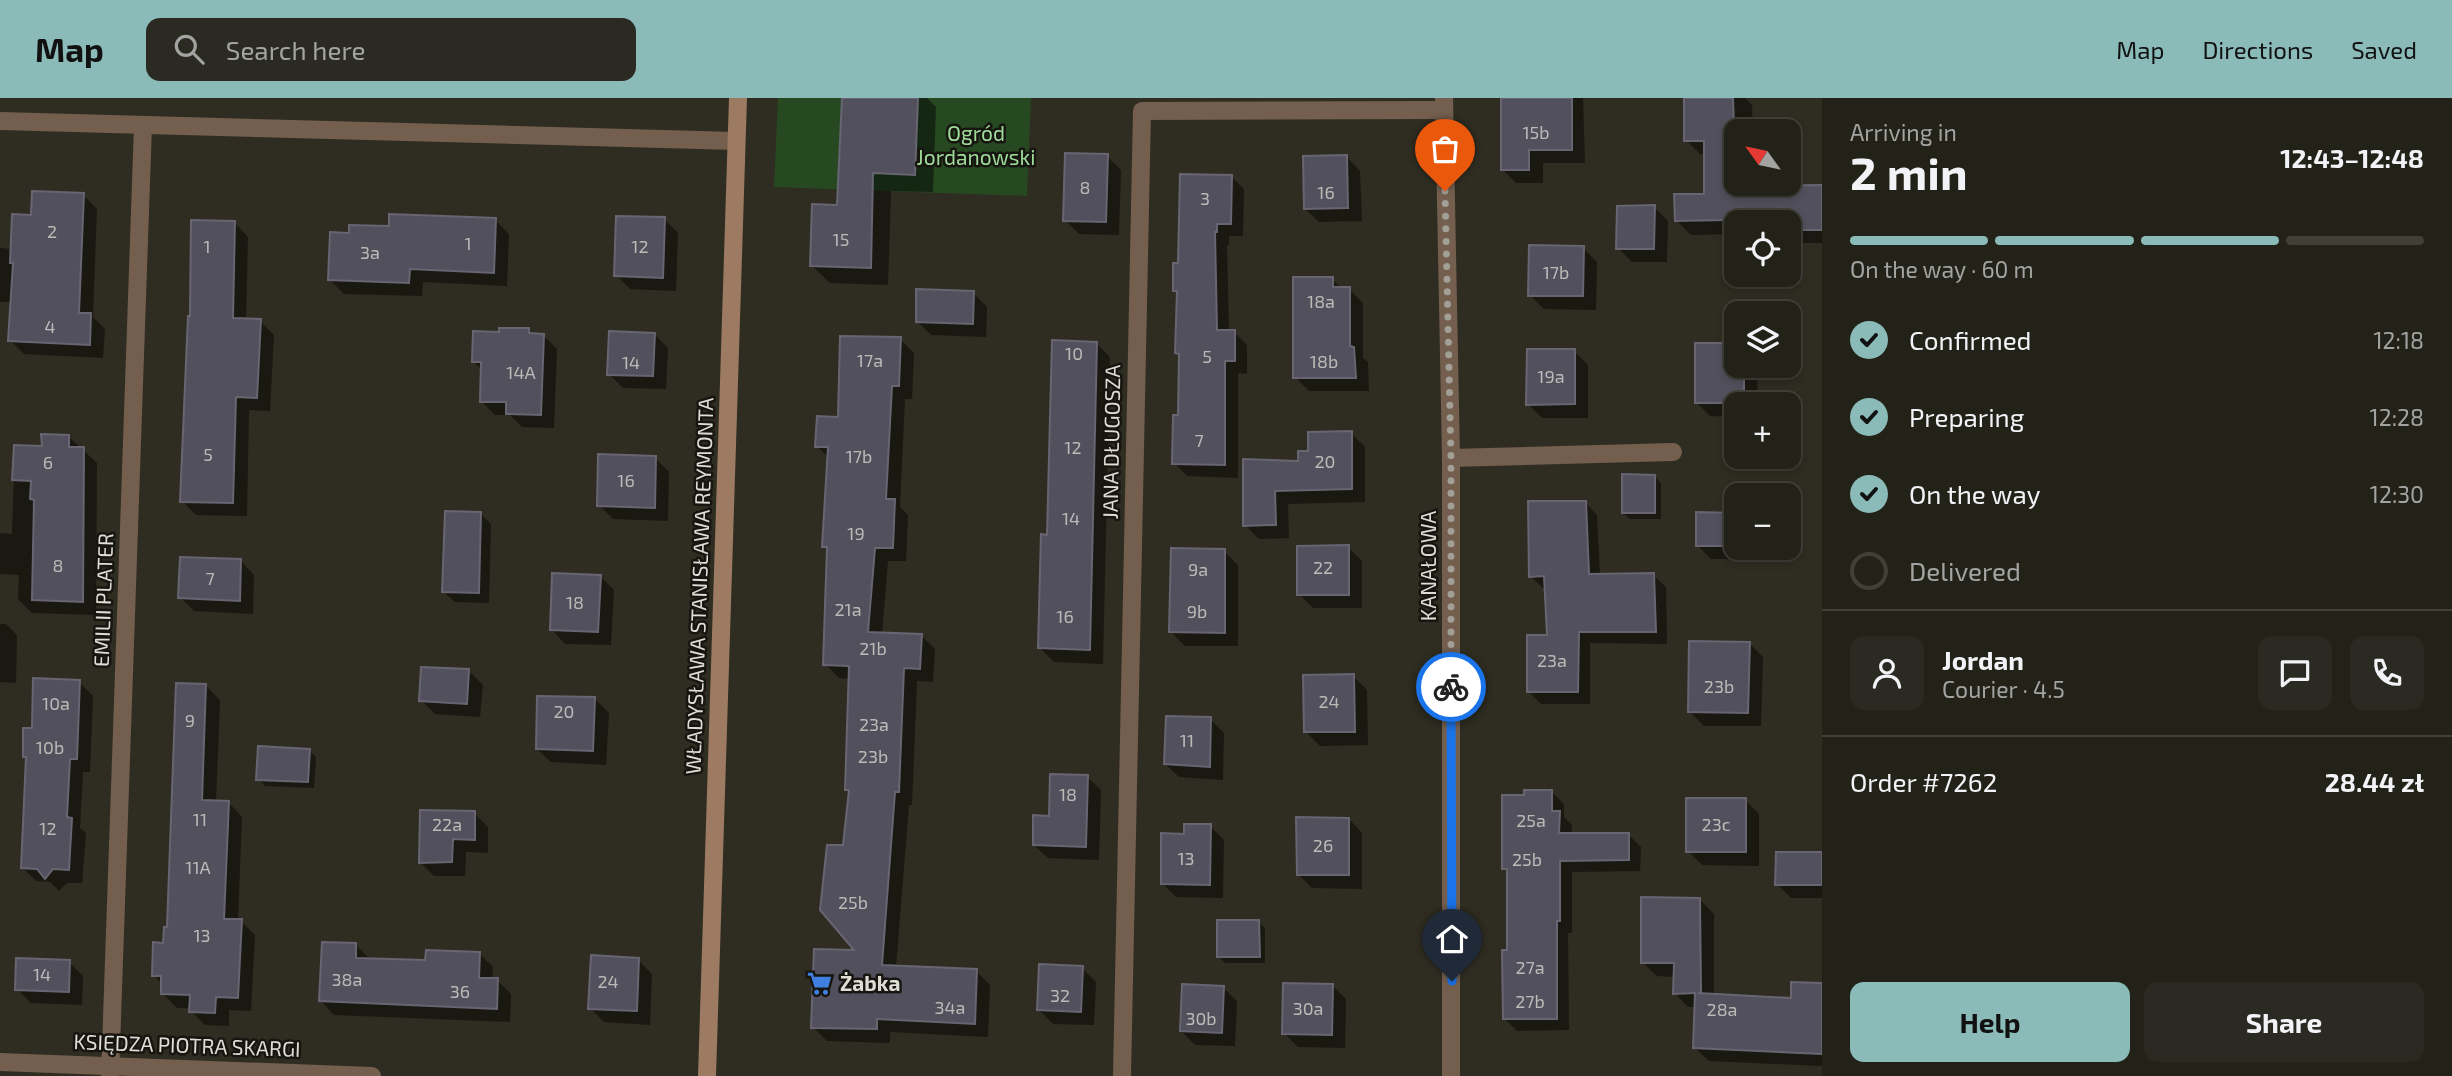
<!DOCTYPE html>
<meta charset="utf-8">
<style>
:root{--surface:#232219;--page:#2b2a22;--text:#f1f3f6;--muted:#a3a4a2;--line:#403f38;--accent:#8bbbb9}
body{margin:0;font-family:"Exo 2",sans-serif;background:var(--page);color:var(--text);height:100vh;display:flex;flex-direction:column;font-size:26px;white-space:nowrap}
*{box-sizing:border-box;margin:0}
p{font-size:23px;color:var(--muted)}
.icon{flex:none;width:38px;height:38px;fill:none;stroke:currentColor;stroke-width:2;stroke-linecap:round;stroke-linejoin:round}
.map{position:relative;flex:1;overflow:hidden}
.details{display:flex;flex-direction:column;background:var(--surface);width:630px}
.details>*{flex:none}
.needle{width:46px;rotate:303deg}
.buttons{position:absolute;left:1724px;top:21px;display:grid;gap:14px}
.buttons a{display:grid;place-items:center;width:77px;height:77px;border-radius:14px;background:var(--surface);box-shadow:0 4px 10px #0003,0 0 0 2px var(--line);font-size:35px}
.pin{position:absolute;display:grid;place-items:center;width:60px;height:60px;color:#fff;margin:-72px -30px;border-radius:50% 50% 50% 0;rotate:-45deg;box-shadow:0 0 7px #0007}
.pin .icon{rotate:45deg}
.courier{position:absolute;display:grid;place-items:center;width:70px;height:70px;margin:-35px;border:5px solid #1a73e8;border-radius:50%;background:#fff;color:#222;box-shadow:0 2px 9px #0007}
.head em{font-style:normal;font-weight:700}
.head div{display:flex;flex-direction:column-reverse}
.head{display:flex;align-items:center;justify-content:space-between;height:119px;padding:0 28px}
h1{font-size:46px;font-weight:700;line-height:52px}
.bar{display:grid;grid-template-columns:repeat(4,1fr);gap:10px 7px;align-content:center;height:84px;padding:0 28px}
.bar i{height:9px;border-radius:5px;background:var(--line)}
.bar .on{background:var(--accent)}
.bar p{grid-column:span 4}
.line{display:flex;align-items:center;gap:18px;padding:0 28px;border-top:2px solid var(--line)}
.line div{flex:1}
.round{display:grid;place-items:center;flex:none;width:74px;height:74px;border-radius:14px;background:var(--page)}
ol{padding:0 28px;list-style:none}
li{display:flex;align-items:center;gap:21px;height:77px}
li p{margin-inline-start:auto}
li .icon{padding:7px;border-radius:50%;background:var(--accent);color:#111;stroke-width:4}
li:last-child{color:var(--muted)}
li i{width:38px;height:38px;border:4px solid var(--line);border-radius:50%}
.primary-button{display:flex;gap:14px;margin-top:auto;padding:14px 28px}
.primary-button a{flex:1;height:80px;border-radius:14px;background:var(--accent);color:#111;font-size:28px;font-weight:700;line-height:80px;text-align:center}
.primary-button a+a{background:var(--page);color:var(--text)}
header{display:flex;align-items:center;gap:42px;box-sizing:border-box;height:98px;padding:0 35px;background:var(--accent);color:#111}
header strong{font-size:33px}
nav{display:flex;gap:38px;margin-inline-start:auto;font-size:24px}
.search{width:490px;height:63px;background:var(--page);display:flex;align-items:center;gap:18px;box-sizing:border-box;padding:0 24px;border-radius:14px;color:var(--muted);font-size:26px}
main{display:flex;flex:1;min-height:0}
.map>svg:first-child{display:block}
.green{fill:#264922}
.shadow{fill:#0007}
.building{fill:#52505c;stroke:#676572;stroke-width:2}
.lines{fill:none;stroke-linecap:round;stroke-linejoin:round}
.lane{stroke:#745f4f;stroke-width:18}
.street{stroke:#745f4f;stroke-width:18}
.secondary{stroke:#9c7b62;stroke-width:18}
.done{stroke:#a19f96;stroke-width:7;stroke-dasharray:0 12.6}
.route{stroke:#1a73e8;stroke-width:9}
.labels{text-anchor:middle;stroke-width:5;stroke-linejoin:round;paint-order:stroke}
.number-label{font-size:18px;fill:#bbbab7}
.park-label{font-size:21px;fill:#a0dc99;stroke:#161510}
.street-label{font-size:21px;fill:#deddd5;stroke:#161510}
.poi-label{font-size:21px;font-weight:bold;fill:#deddd5;stroke:#161510;text-anchor:start}
</style>
<header>
<strong>Map</strong>
<div class="search"><svg class="icon" aria-label="search" viewBox="0 0 24 24"><circle cx="10" cy="10" r="6"/><path d="M15 15l6 6"/></svg>Search here</div>
<nav><a>Map</a><a>Directions</a><a>Saved</a></nav>
</header>
<main>
<div class="map">
<svg width="1822" height="978" viewBox="0 0 1822 978">
<rect width="100%" height="100%" fill="#2f2d21"/>
<polygon class="green" points="778,0 1031,0 1027,98 774,89"/>
<g class="shadow">
<polygon points="844,0 927,0 936,9 933,94 891,93 888,187 830,185 811,167 839,109"/>
<polygon points="1503,0 1583,0 1585,65 1543,65 1543,85 1516,85 1502,71"/>
<polygon points="1685,0 1745,0 1752,7 1753,33 1736,33 1736,86 1754,86 1755,89 1822,89 1822,145 1798,145 1788,135 1788,124 1736,124 1736,136 1691,137 1677,123 1706,98 1706,56 1700,56 1686,42"/>
<polygon points="1107,58 1121,72 1119,137 1079,136 1065,122"/>
<polygon points="1347,59 1360,73 1362,123 1319,124 1305,111"/>
<polygon points="1231,78 1244,91 1243,138 1229,138 1229,147 1227,147 1229,234 1234,234 1247,247 1247,276 1238,275 1238,380 1187,378 1174,365 1180,319 1181,259 1177,255 1178,195 1175,192 1180,167"/>
<polygon points="83,97 97,111 93,219 105,231 103,260 24,256 10,242 12,204 0,204 0,150 12,151"/>
<polygon points="1654,109 1668,123 1667,164 1632,164 1618,150"/>
<polygon points="664,121 678,135 676,193 630,191 616,177"/>
<polygon points="495,122 509,136 507,188 423,184 422,198 344,196 330,182 350,137 391,130"/>
<polygon points="235,125 248,139 246,222 260,223 274,237 270,313 249,312 247,418 196,417 182,403"/>
<polygon points="1583,150 1597,164 1596,212 1544,211 1530,197"/>
<polygon points="1332,181 1342,191 1349,191 1363,205 1363,260 1368,264 1369,293 1309,293 1295,279"/>
<polygon points="973,195 987,209 986,239 931,237 917,223"/>
<polygon points="528,232 533,237 543,237 557,251 554,330 522,329 510,317 495,317 481,303 482,272 473,263 500,236"/>
<polygon points="654,236 668,250 666,291 623,290 609,276"/>
<polygon points="900,241 914,255 912,301 905,301 900,409 908,417 906,463 888,463 882,536 921,537 935,551 933,584 917,583 912,707 909,707 896,869 976,873 990,887 988,939 890,934 890,945 827,943 813,929 857,854 844,749 850,694 847,691 850,581 839,580 825,566 829,453 824,448 829,360 817,348"/>
<polygon points="1096,245 1110,259 1103,566 1054,564 1040,550 1049,439"/>
<polygon points="1736,247 1736,268 1758,268 1757,306 1736,306 1736,319 1710,318 1696,304"/>
<polygon points="1574,253 1588,267 1588,320 1542,320 1528,306"/>
<polygon points="1351,335 1365,349 1365,404 1288,406 1289,440 1259,441 1245,427 1310,355"/>
<polygon points="69,339 97,365 96,517 32,515 18,501 19,477 0,476 0,435 12,436 15,349 44,350"/>
<polygon points="655,360 669,374 668,423 613,421 599,407"/>
<polygon points="1654,378 1661,385 1661,421 1630,421 1623,415"/>
<polygon points="1585,404 1597,417 1600,477 1653,477 1666,489 1667,546 1590,545 1590,606 1541,606 1528,593 1549,539 1547,490 1543,490 1530,478"/>
<polygon points="481,416 491,426 489,505 455,504 444,494"/>
<polygon points="1736,417 1736,450 1758,450 1758,461 1711,461 1697,447"/>
<polygon points="1348,449 1362,463 1362,510 1313,510 1299,496"/>
<polygon points="1224,453 1238,467 1238,548 1185,548 1171,534"/>
<polygon points="241,463 254,477 253,516 194,513 180,499"/>
<polygon points="600,478 614,492 611,547 565,546 552,532"/>
<polygon points="0,526 6,526 17,537 16,585 0,584"/>
<polygon points="1749,545 1763,559 1761,628 1704,628 1690,614"/>
<polygon points="469,573 483,587 480,619 435,616 421,602"/>
<polygon points="1353,578 1367,592 1368,647 1320,648 1306,634"/>
<polygon points="79,584 93,598 90,674 83,674 80,730 86,735 82,785 67,785 59,793 50,784 36,783 22,769 27,661 24,659"/>
<polygon points="206,588 220,602 216,704 229,705 242,719 238,823 241,823 255,837 251,913 229,912 229,928 205,927 191,913 191,910 177,910 163,896 163,887 154,877 168,831"/>
<polygon points="595,601 609,615 606,667 551,664 537,651"/>
<polygon points="1210,621 1224,635 1223,682 1179,679 1165,666"/>
<polygon points="309,652 316,659 314,690 265,688 258,681"/>
<polygon points="1087,679 1101,692 1099,762 1048,760 1034,747 1051,720"/>
<polygon points="1552,694 1564,706 1564,719 1572,727 1571,736 1628,736 1641,749 1640,773 1572,774 1572,835 1568,835 1569,932 1517,933 1505,921 1509,854 1509,775 1504,770 1526,699"/>
<polygon points="1745,702 1759,716 1759,768 1702,767 1688,753"/>
<polygon points="474,715 488,729 488,755 466,754 465,778 434,778 420,764"/>
<polygon points="1349,721 1362,735 1362,791 1312,790 1298,776"/>
<polygon points="1210,728 1224,742 1223,800 1176,799 1162,785"/>
<polygon points="1822,756 1822,800 1791,800 1777,786"/>
<polygon points="1700,802 1714,816 1714,898 1793,902 1822,887 1822,968 1709,963 1695,950 1696,909 1688,909 1675,895 1675,879 1657,878 1643,865"/>
<polygon points="1258,824 1265,830 1265,865 1225,865 1218,858"/>
<polygon points="356,847 370,861 427,864 479,855 493,869 492,882 497,882 511,896 510,924 334,917 321,903"/>
<polygon points="638,862 652,876 650,927 604,924 590,910"/>
<polygon points="69,864 83,878 82,907 31,905 17,891"/>
<polygon points="1082,870 1096,884 1094,927 1053,926 1039,912"/>
<polygon points="1332,887 1346,901 1345,950 1298,949 1284,935"/>
<polygon points="1223,890 1237,903 1235,948 1195,947 1181,933"/>
</g>
<g class="building">
<polygon points="842,0 918,0 915,77 873,75 871,170 810,168 812,106 837,107"/>
<polygon points="1501,0 1572,0 1572,52 1529,52 1529,72 1501,72"/>
<polygon points="1684,0 1733,0 1736,88 1822,87 1822,132 1788,132 1788,124 1783,124 1783,121 1675,123 1674,96 1704,96 1704,43 1684,43"/>
<polygon points="1065,55 1108,56 1106,124 1063,123"/>
<polygon points="1347,57 1348,110 1304,111 1303,58"/>
<polygon points="1180,76 1232,77 1231,126 1217,126 1217,134 1215,134 1217,232 1235,232 1235,263 1225,263 1225,367 1172,366 1173,317 1178,317 1179,256 1175,255 1177,193 1173,193 1173,165 1178,165"/>
<polygon points="32,93 84,95 79,215 91,215 90,247 8,243 13,165 10,165 12,116 31,117"/>
<polygon points="1655,107 1654,151 1616,151 1617,108"/>
<polygon points="389,116 496,120 494,175 410,171 409,185 328,182 330,134 349,135 349,127 389,128"/>
<polygon points="616,118 665,119 663,180 614,178"/>
<polygon points="191,122 235,123 233,220 261,221 257,300 236,299 233,405 180,404 188,218 190,218"/>
<polygon points="1529,147 1584,148 1583,198 1528,198"/>
<polygon points="1293,179 1333,179 1333,189 1350,189 1350,248 1354,249 1356,280 1293,280"/>
<polygon points="916,191 974,193 973,226 916,224"/>
<polygon points="499,230 529,230 529,235 544,236 541,317 506,316 506,304 480,304 481,264 472,264 473,233 499,234"/>
<polygon points="609,233 655,235 653,278 607,277"/>
<polygon points="840,238 901,239 899,288 892,288 886,401 895,401 893,450 875,450 868,534 922,536 920,571 904,570 899,694 895,694 882,867 977,871 975,926 877,921 877,931 811,930 814,851 854,852 820,812 827,747 843,747 849,692 845,692 849,568 823,567 827,449 822,449 828,349 815,349 817,318 838,319"/>
<polygon points="1052,242 1097,244 1090,552 1038,550 1041,436 1047,437"/>
<polygon points="1695,245 1736,245 1736,268 1744,268 1744,305 1695,305"/>
<polygon points="1527,251 1575,251 1575,306 1526,307"/>
<polygon points="1352,333 1352,391 1275,393 1276,427 1243,428 1243,361 1298,363 1298,353 1308,353 1308,334"/>
<polygon points="41,336 69,337 69,349 84,349 83,504 32,502 34,402 30,401 31,383 12,382 14,347 42,348"/>
<polygon points="598,356 656,358 655,410 597,408"/>
<polygon points="1622,376 1655,377 1655,415 1622,415"/>
<polygon points="1528,403 1586,403 1589,476 1654,475 1656,534 1579,534 1578,594 1527,594 1527,537 1547,537 1544,478 1529,479"/>
<polygon points="445,413 481,414 479,495 442,494"/>
<polygon points="1696,414 1736,415 1736,448 1696,448"/>
<polygon points="1349,447 1349,497 1297,497 1297,448"/>
<polygon points="1171,450 1225,451 1225,535 1169,534"/>
<polygon points="180,459 241,461 240,503 178,500"/>
<polygon points="552,475 601,477 598,534 550,532"/>
<polygon points="1689,543 1750,544 1748,615 1688,614"/>
<polygon points="421,569 469,571 467,606 419,603"/>
<polygon points="1354,576 1355,634 1304,634 1303,577"/>
<polygon points="33,580 80,582 77,661 70,661 67,719 72,720 69,772 53,771 45,781 37,771 21,770 26,659 23,659 23,630 32,630"/>
<polygon points="176,585 206,586 202,702 229,703 224,821 242,821 238,900 216,899 215,915 189,914 190,897 161,896 161,878 152,878 153,844 163,845 164,829 167,829"/>
<polygon points="537,598 595,599 593,653 536,651"/>
<polygon points="1166,618 1211,619 1210,669 1164,666"/>
<polygon points="258,648 310,651 308,684 256,682"/>
<polygon points="1050,676 1088,677 1086,749 1033,747 1033,717 1049,718"/>
<polygon points="1524,692 1552,692 1552,713 1560,713 1559,735 1629,735 1629,762 1560,763 1560,823 1557,823 1557,921 1503,921 1502,852 1507,852 1507,771 1502,771 1502,697 1524,697"/>
<rect x="1686" y="700" width="60" height="54"/>
<polygon points="420,712 475,713 475,742 453,741 452,764 419,765"/>
<polygon points="1296,719 1349,720 1349,777 1297,777"/>
<polygon points="1184,726 1211,726 1210,787 1161,786 1161,735 1184,736"/>
<polygon points="1776,754 1822,754 1822,787 1775,787"/>
<polygon points="1641,799 1700,800 1701,895 1698,895 1791,900 1791,884 1822,885 1822,956 1693,950 1695,895 1673,896 1674,865 1641,865"/>
<polygon points="1217,822 1259,822 1260,859 1217,859"/>
<polygon points="322,844 356,845 356,860 425,862 426,852 480,854 479,880 498,880 497,911 319,903"/>
<polygon points="591,857 639,860 637,913 588,911"/>
<polygon points="16,860 70,862 69,894 15,892"/>
<polygon points="1039,866 1083,868 1081,914 1037,912"/>
<polygon points="1283,885 1333,886 1332,937 1282,936"/>
<polygon points="1182,886 1224,888 1222,935 1180,933"/>
</g>
<g class="lines">
<polyline class="lane" points="1451,360 1673,354"/>
<g class="street">
<polyline points="1444,0 1451,360 1451,978"/>
<polyline points="0,23 736,43"/>
<polyline points="0,964 372,978"/>
<polyline points="110,978 143,27"/>
<polyline points="1122,978 1142,13 1443,12"/>
</g>
<polyline class="secondary" points="707,978 738,0"/>
</g>
<g class="lines">
<polyline class="done" points="1445,93 1451,360 1451,589"/>
<polyline class="route" points="1451,589 1452,883"/>
</g>
<defs>
<symbol id="supermarket-bare" viewBox="-9 -9 18 18"><path d="M-6-5.5h2.5l.6 2H6L4.5 2H-2.5L-4.4-4H-6ZM-1.5 3.2a1.3 1.3 0 1 0 .1 0ZM3 3.2a1.3 1.3 0 1 0 .1 0Z" fill="#3f7fe0" stroke="#161510" stroke-width="2.5" paint-order="stroke"/></symbol>
</defs>
<g fill-rule="evenodd">
<use href="#supermarket-bare" x="802" y="868" width="35" height="35"/>
</g>
<g class="labels">
<g class="number-label">
<text x="1536" y="41">15b</text>
<text x="1085" y="96">8</text>
<text x="1326" y="101">16</text>
<text x="1205" y="107">3</text>
<text x="52" y="140">2</text>
<text x="841" y="148">15</text>
<text x="468" y="152">1</text>
<text x="207" y="155">1</text>
<text x="640" y="155">12</text>
<text x="370" y="161">3a</text>
<text x="1556" y="181">17b</text>
<text x="1321" y="210">18a</text>
<text x="50" y="235">4</text>
<text x="1074" y="262">10</text>
<text x="1207" y="265">5</text>
<text x="870" y="269">17a</text>
<text x="1324" y="270">18b</text>
<text x="631" y="271">14</text>
<text x="521" y="281">14A</text>
<text x="1551" y="285">19a</text>
<text x="1199" y="349">7</text>
<text x="1073" y="356">12</text>
<text x="208" y="363">5</text>
<text x="859" y="365">17b</text>
<text x="1325" y="370">20</text>
<text x="48" y="371">6</text>
<text x="626" y="389">16</text>
<text x="1071" y="427">14</text>
<text x="856" y="442">19</text>
<text x="58" y="474">8</text>
<text x="1323" y="476">22</text>
<text x="1198" y="478">9a</text>
<text x="210" y="487">7</text>
<text x="575" y="511">18</text>
<text x="848" y="518">21a</text>
<text x="1197" y="520">9b</text>
<text x="1065" y="525">16</text>
<text x="873" y="557">21b</text>
<text x="1552" y="569">23a</text>
<text x="1719" y="595">23b</text>
<text x="1329" y="610">24</text>
<text x="56" y="612">10a</text>
<text x="564" y="620">20</text>
<text x="190" y="629">9</text>
<text x="874" y="633">23a</text>
<text x="1187" y="649">11</text>
<text x="50" y="656">10b</text>
<text x="873" y="665">23b</text>
<text x="1068" y="703">18</text>
<text x="200" y="728">11</text>
<text x="1531" y="729">25a</text>
<text x="447" y="733">22a</text>
<text x="1716" y="733">23c</text>
<text x="48" y="737">12</text>
<text x="1323" y="754">26</text>
<text x="1186" y="767">13</text>
<text x="1527" y="768">25b</text>
<text x="198" y="776">11A</text>
<text x="853" y="811">25b</text>
<text x="202" y="844">13</text>
<text x="1530" y="876">27a</text>
<text x="42" y="883">14</text>
<text x="347" y="888">38a</text>
<text x="608" y="890">24</text>
<text x="460" y="900">36</text>
<text x="1060" y="904">32</text>
<text x="1530" y="910">27b</text>
<text x="950" y="916">34a</text>
<text x="1308" y="917">30a</text>
<text x="1722" y="918">28a</text>
<text x="1201" y="927">30b</text>
</g>
<g class="park-label">
<text x="976" y="43">Ogród<tspan x="976" dy="24">Jordanowski</tspan></text>
</g>
<g class="street-label">
<text transform="translate(1112 344) rotate(-89)" y="7">JANA DŁUGOSZA</text>
<text transform="translate(1429 468) rotate(-90)" y="7">KANAŁOWA</text>
<text transform="translate(700 488) rotate(-88)" y="7">WŁADYSŁAWA STANISŁAWA REYMONTA</text>
<text transform="translate(104 502) rotate(-88)" y="7">EMILII PLATER</text>
<text transform="translate(187 948) rotate(2)" y="7">KSIĘDZA PIOTRA SKARGI</text>
</g>
<g class="poi-label">
<text x="840" y="893">Żabka</text>
</g>
</g>
</svg>
<div class="buttons">
<a><svg class="needle" viewBox="-14 -14 28 28"><path d="M0-13l5 13h-10z" fill="#e53935"/><path d="M0 13l5-13h-10z" fill="#a3a4a2"/></svg></a>
<a><svg class="icon" aria-label="locate" viewBox="0 0 24 24"><circle cx="12" cy="12" r="6"/><path d="M12 2v4M12 18v4M2 12h4M18 12h4"/></svg></a>
<a><svg class="icon" aria-label="layers" viewBox="0 0 24 24"><path d="M12 4l9 5-9 5-9-5zM3 14l9 5 9-5"/></svg></a>
<a>+</a>
<a>−</a>
</div>
<div class="pin" style="left:1445px;top:93px;background:#ea580c"><svg class="icon" aria-label="bag" viewBox="0 0 24 24"><path d="M5 8h14l-1 12H6zM9 8a3 3 0 0 1 6 0"/></svg></div>
<div class="pin" style="left:1452px;top:883px;background:#1f2937"><svg class="icon" aria-label="home" viewBox="0 0 24 24"><path d="M3 11l9-7 9 7M6 9v11h12V9"/></svg></div>
<div class="courier" style="left:1451px;top:589px"><svg class="icon" aria-label="bike" viewBox="0 0 24 24"><circle cx="6" cy="16" r="4"/><circle cx="18" cy="16" r="4"/><path d="M6 16l4-8h5l3 8M10 8l3 8H6M13 5h3"/></svg></div>
</div>
<section class="details">
<div class="head"><div><h1>2 min</h1><p>Arriving in</p></div><em>12:43–12:48</em></div>
<div class="bar"><i class="on"></i><i class="on"></i><i class="on"></i><i></i><p>On the way · 60 m</p></div>
<ol>
<li><svg class="icon" aria-label="check" viewBox="0 0 24 24"><path d="M5 12l5 5 9-10"/></svg>Confirmed<p>12:18</p></li>
<li><svg class="icon" aria-label="check" viewBox="0 0 24 24"><path d="M5 12l5 5 9-10"/></svg>Preparing<p>12:28</p></li>
<li><svg class="icon" aria-label="check" viewBox="0 0 24 24"><path d="M5 12l5 5 9-10"/></svg>On the way<p>12:30</p></li>
<li><i></i>Delivered</li>
</ol>
<div class="line" style="height:126px"><a class="round"><svg class="icon" aria-label="person" viewBox="0 0 24 24"><circle cx="12" cy="8" r="4"/><path d="M4 21q1-7 8-7t8 7"/></svg></a><div><b>Jordan</b><p>Courier · 4.5</p></div><a class="round"><svg class="icon" aria-label="chat" viewBox="0 0 24 24"><path d="M4 5h16v11H9l-5 4z"/></svg></a><a class="round"><svg class="icon" aria-label="phone" viewBox="0 0 24 24"><path d="M5 4h4l2 5-3 2q2 4 5 5l2-3 5 2v4C11 20 4 13 5 4z"/></svg></a></div>
<div class="line" style="height:91px"><div>Order #7262</div><b>28.44 zł</b></div>
<div class="primary-button"><a>Help</a><a>Share</a></div>
</section>
</main>
